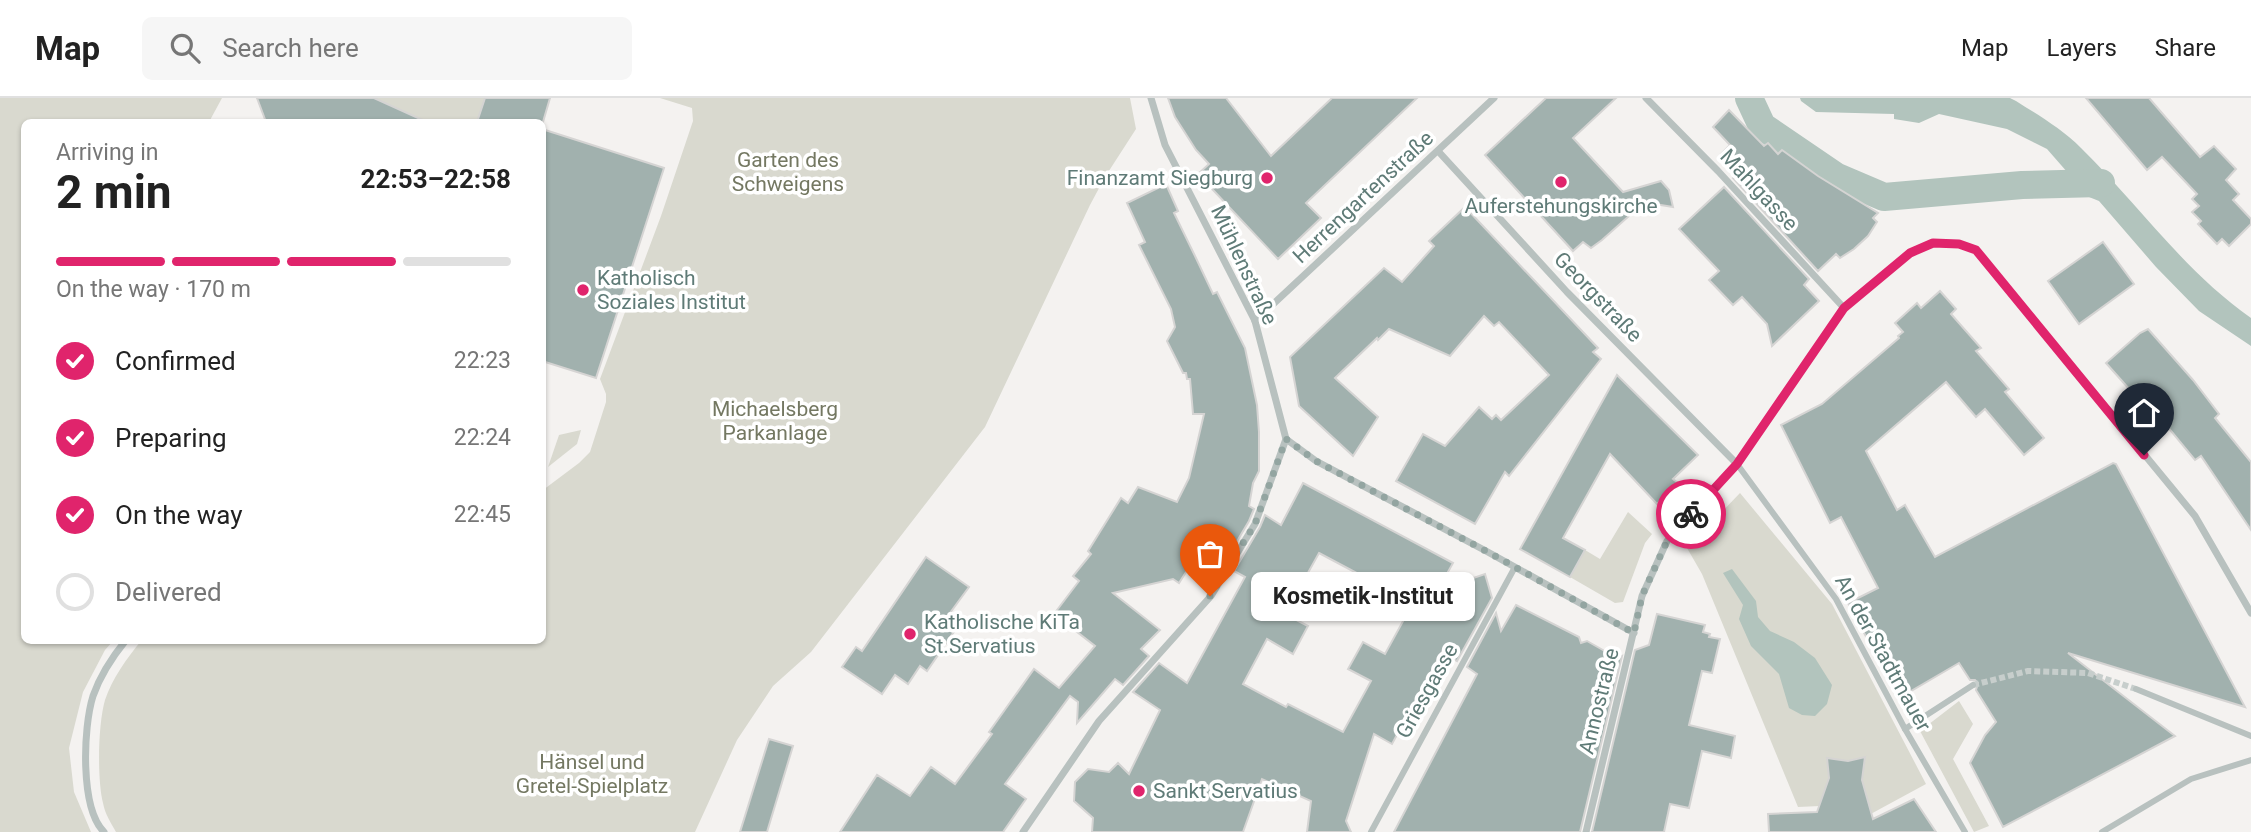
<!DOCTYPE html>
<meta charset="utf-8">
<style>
:root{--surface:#fff;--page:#f6f6f6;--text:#222;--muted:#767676;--line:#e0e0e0;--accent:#e0246c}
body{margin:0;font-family:Roboto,sans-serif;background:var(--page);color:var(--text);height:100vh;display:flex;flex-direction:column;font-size:26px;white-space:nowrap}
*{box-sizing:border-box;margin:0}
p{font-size:23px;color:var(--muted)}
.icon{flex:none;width:38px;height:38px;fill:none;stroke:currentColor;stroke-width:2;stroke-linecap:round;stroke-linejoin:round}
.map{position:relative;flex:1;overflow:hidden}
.sheet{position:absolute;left:21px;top:21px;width:525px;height:525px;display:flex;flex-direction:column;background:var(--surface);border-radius:10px;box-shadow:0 2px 5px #0004}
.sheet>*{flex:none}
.pin{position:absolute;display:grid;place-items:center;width:60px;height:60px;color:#fff;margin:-72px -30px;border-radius:50% 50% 50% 0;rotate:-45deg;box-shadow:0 0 7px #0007}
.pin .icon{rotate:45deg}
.courier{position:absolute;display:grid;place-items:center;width:70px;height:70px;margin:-35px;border:5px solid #e0246c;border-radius:50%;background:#fff;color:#222;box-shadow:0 2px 9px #0007}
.bubble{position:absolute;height:49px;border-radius:10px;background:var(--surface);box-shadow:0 2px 5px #0004;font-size:23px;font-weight:700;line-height:49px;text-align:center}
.head em{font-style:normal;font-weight:700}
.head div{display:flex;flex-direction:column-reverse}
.head{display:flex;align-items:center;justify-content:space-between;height:119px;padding:0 35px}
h1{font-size:46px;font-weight:700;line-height:52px}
.bar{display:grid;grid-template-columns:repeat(4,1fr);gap:10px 7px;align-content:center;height:84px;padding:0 35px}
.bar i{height:9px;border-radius:5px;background:var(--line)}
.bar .active{background:var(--accent)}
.bar p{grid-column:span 4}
ol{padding:0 35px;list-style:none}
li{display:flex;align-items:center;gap:21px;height:77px}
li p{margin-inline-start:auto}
li .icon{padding:7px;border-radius:50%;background:var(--accent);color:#fff;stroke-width:4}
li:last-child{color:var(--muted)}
li i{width:38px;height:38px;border:4px solid var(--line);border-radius:50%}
header{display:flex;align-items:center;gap:42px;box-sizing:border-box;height:98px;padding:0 35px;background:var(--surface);border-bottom:2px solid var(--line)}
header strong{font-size:33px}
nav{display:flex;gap:38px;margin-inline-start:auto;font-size:24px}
.search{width:490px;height:63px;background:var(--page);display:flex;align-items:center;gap:18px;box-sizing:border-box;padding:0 24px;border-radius:10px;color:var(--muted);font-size:26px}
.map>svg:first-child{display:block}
.green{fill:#d9d9cf}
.water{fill:#b2c4bd}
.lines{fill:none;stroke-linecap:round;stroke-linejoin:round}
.canal{stroke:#b2c4bd;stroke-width:28}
.building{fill:#a1b1ae;stroke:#d5d4d3;stroke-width:2;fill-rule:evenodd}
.pedestrian-tunnel{stroke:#c7cecc;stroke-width:6;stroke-dasharray:6 3;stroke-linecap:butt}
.pedestrian{stroke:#b8c1bf;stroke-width:6}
.minor{stroke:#b8c1bf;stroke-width:7}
.done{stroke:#93a5a1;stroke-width:7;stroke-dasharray:0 12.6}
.route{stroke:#e0246c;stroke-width:9}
.poi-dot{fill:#e0246c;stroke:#fff;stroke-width:2.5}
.labels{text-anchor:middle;stroke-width:7;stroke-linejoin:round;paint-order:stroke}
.park-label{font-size:21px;fill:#747862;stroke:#fff}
.poi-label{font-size:21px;fill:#5f7b77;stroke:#fff;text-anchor:start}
.street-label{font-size:21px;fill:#5f7b77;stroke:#fff}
</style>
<header>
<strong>Map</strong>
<div class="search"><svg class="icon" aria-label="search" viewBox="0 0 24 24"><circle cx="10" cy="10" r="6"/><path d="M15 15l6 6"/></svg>Search here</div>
<nav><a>Map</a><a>Layers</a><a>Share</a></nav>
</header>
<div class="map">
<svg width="2251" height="734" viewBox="0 0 2251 734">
<rect width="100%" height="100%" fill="#f4f2f0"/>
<g class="green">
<polygon points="0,0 222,0 209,24 24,24 24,542 113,543 105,552 83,594 69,650 74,694 91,734 0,734"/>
<polygon points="374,0 485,0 477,24 427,24"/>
<path d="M660,0h470l6,31 -31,48 -15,28 -105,222 -174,225 -38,34 -36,54 -42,92h-579c-5,-9 -11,-18 -13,-29 -6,-24 -5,-79 2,-103 7,-21 22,-42 36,-59l401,-1 1,-150 36,-27 11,-11 16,-50v-8l-6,-15 61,-163 32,-95 -1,-13z"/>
<polygon points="581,332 577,346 548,369 559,337"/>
<polygon points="1740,395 1832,506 1926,686 1867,718 1842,707 1798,709 1702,476 1687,450"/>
<polygon points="1628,414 1652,436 1645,445 1623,504 1615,505 1570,479 1585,452 1600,461"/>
<polygon points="1959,603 1973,626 1953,661 1989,728 1974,734 1920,633"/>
</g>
<g class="water">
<path d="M1800,0h210l6,3c22,14 46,28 65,47 57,56 103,123 170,170v28l-52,-35 -43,-44 -57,-66 -10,-4 -42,-48 -40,-20 -68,-15 -20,9 -25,-4v-5l-78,-2 -15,-11z"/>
<polygon points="1732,471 1756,503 1758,519 1770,533 1794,544 1815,560 1832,587 1827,606 1815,618 1802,617 1789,610 1779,576 1751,548 1739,521 1743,507 1723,475"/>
</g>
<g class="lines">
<polyline class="canal" points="1749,0 1762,28 1837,79 1884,99 2022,87 2101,85"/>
</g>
<g class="building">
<polygon points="257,0 374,0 427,24 266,24"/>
<polygon points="485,0 550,0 543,24 477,24"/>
<polygon points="1168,0 1226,0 1271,58 1332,0 1417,0 1306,105 1321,120 1278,161 1198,76 1209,66 1196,52 1175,19"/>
<polygon points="1546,0 1616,0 1573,40 1623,94 1661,83 1669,92 1673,109 1630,102 1638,110 1602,142 1591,150 1583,144 1573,153 1485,57"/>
<polygon points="2086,0 2149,0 2200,59 2214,48 2236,71 2226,82 2239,96 2233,102 2251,121 2251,126 2229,148 2222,141 2217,146 2198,126 2201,123 2192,114 2199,108 2192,101 2197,96 2162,59 2147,72"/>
<polygon points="1729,12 1764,48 1768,45 1778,56 1782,52 1818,78 1878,115 1873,120 1877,124 1868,138 1854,151 1840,160 1836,156 1818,173 1733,80 1739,75 1721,56 1730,47 1713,29"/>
<polygon points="542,31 664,70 596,280 542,263"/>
<polygon points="1166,86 1178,113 1174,115 1195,158 1213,196 1217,194 1245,250 1257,307 1259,334 1259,373 1253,385 1249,408 1254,411 1249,423 1223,467 1215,463 1188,471 1179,485 1173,481 1113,495 1160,532 1141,551 1149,558 1123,587 1115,581 1077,625 1078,604 1070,598 1005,686 1026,701 1003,734 840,734 877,677 910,698 931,669 955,686 992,636 989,634 1034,571 1059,590 1095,548 1054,516 1079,483 1073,478 1091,456 1088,453 1121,400 1128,405 1138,389 1177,404 1189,380 1204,316 1193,316 1190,281 1187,281 1186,275 1183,275 1167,243 1175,229 1171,211 1139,147 1145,144 1127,105"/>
<polygon points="1724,89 1809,181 1804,187 1819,203 1772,248 1767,226 1742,199 1733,207 1709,182 1719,173 1679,131"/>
<polygon points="1465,109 1598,250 1593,254 1601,261 1509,378 1505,374 1475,426 1396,383 1423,336 1445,348 1479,309 1492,321 1496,317 1501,322 1549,277 1499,224 1494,228 1484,218 1450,258 1389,231 1378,242 1377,240 1335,280 1378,319 1353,358 1299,308 1290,259 1384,170 1402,184 1434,148 1429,143"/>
<polygon points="2103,144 2134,186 2079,226 2048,183"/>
<polygon points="1940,193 1956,211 1951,216 1981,250 1976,253 2009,291 2005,294 2044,340 2024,357 1985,311 1976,319 1946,284 1866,353 1897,412 1905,407 1935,459 2113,365 2116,366 2245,609 2068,555 2175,638 2003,729 1970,665 1985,637 1996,624 1976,592 1978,585 1975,582 1970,582 1959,565 1899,600 1848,505 1878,490 1841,419 1830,425 1781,327 1822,306 1899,240 1898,238 1903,234 1895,225 1917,205 1921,210"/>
<polygon points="2148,231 2193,282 2219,316 2215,320 2251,364 2251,432 2201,358 2195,362 2157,316 2154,319 2106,265 2140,235"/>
<polygon points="1617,277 1698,357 1673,381 1678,385 1657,406 1610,356 1563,440 1585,452 1570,479 1520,451"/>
<path d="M1303,385l150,80 -15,27 47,-16 7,24 -35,63 -15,-9 -50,92 -18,-10 -28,87 5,11h-44l4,-31 -49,-22 -19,53h-151l1,-14 -19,-17 1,-19 13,-13 21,3 9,-9 11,11 31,-64 -27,-18 26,-29 28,20 58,-106 -11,-6 26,-44 5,-12 16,10zM1319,455l94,50 -28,51 -22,-12 -15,27 23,12 -28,51 -55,-28 -2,3 -43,-23 24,-45 26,15 15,-28 -23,-12z"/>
<polygon points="926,459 969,489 950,515 962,522 927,573 920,568 908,586 895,577 882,596 842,569 856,549 862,553"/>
<polygon points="1516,507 1579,539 1581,545 1587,543 1617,560 1622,558 1580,734 1394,734 1477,576 1467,569 1496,515 1501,533"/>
<polygon points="1657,516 1705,527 1703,534 1710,536 1709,539 1720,541 1712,575 1702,573 1689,627 1735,638 1731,660 1702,653 1689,710 1670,706 1664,734 1592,734 1635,552 1649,547"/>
<polygon points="769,641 793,648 767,734 740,734"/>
<polygon points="1865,659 1862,682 1873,721 1914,701 1936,734 1769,734 1768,716 1817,714 1829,680 1827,660 1848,663"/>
</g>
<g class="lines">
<polyline class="pedestrian-tunnel" points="1973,587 2028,573 2088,575 2136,591"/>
<g class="pedestrian">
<polyline points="1737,366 1836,501 1905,631 1965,734"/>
<polyline points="2136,591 2251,638"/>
<polyline points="1905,631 1973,587"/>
<polyline points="1371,734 1515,469"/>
<polyline points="2102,734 2191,681 2251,662"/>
</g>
<g class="minor">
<polyline points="1646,0 1718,73 1844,210"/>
<polyline points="1438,53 1567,194 1737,366"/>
<polyline points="1255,223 1494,0"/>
<polyline points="1286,341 1316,363 1486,453 1634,535"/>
<path d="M104,734c-24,-24 -21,-104 -11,-136 7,-20 20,-40 33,-56"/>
<polyline points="1023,734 1099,623 1211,498 1255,426 1286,341 1255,223 1165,47 1151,0"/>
<polyline points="1586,734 1642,498 1667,443 1737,366 1844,210 1910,155 1933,145 1959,146 1976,152 2195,418 2251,515"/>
</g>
</g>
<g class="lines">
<polyline class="done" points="1210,498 1255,426 1286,341 1316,363 1486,453 1634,535 1642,498 1667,443 1691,416"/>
<polyline class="route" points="1691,416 1737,366 1844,210 1910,155 1933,145 1959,146 1976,152 2144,357"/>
</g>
<g class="poi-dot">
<circle cx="1267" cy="80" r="7"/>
<circle cx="1561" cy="84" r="7"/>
<circle cx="583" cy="192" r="7"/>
<circle cx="910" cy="536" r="7"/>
<circle cx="1139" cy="693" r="7"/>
</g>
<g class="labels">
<g class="park-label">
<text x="788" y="69">Garten des<tspan x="788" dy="24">Schweigens</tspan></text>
<text x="775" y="318">Michaelsberg<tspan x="775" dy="24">Parkanlage</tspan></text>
<text x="592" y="671">Hänsel und<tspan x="592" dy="24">Gretel-Spielplatz</tspan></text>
</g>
<g class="poi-label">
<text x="1253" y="87" text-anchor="end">Finanzamt Siegburg</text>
<text x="1561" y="115" text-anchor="middle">Auferstehungskirche</text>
<text x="597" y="187">Katholisch<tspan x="597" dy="24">Soziales Institut</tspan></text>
<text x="924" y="531">Katholische KiTa<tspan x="924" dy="24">St.Servatius</tspan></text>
<text x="1153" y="700">Sankt Servatius</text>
</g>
<g class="street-label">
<text transform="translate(1759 92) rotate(47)" y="7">Mahlgasse</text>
<text transform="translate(1363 99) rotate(-43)" y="7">Herrengartenstraße</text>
<text transform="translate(1244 167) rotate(65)" y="7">Mühlenstraße</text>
<text transform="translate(1598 199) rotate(46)" y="7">Georgstraße</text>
<text transform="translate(1883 555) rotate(61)" y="7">An der Stadtmauer</text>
<text transform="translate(1427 593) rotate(-61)" y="7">Griesgasse</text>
<text transform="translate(1599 603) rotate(-76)" y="7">Annostraße</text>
</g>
</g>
</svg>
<div class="pin" style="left:1210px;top:498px;background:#ea580c"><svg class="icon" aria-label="bag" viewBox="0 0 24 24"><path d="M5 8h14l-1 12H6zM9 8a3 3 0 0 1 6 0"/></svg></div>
<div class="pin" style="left:2144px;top:357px;background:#1f2937"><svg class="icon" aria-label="home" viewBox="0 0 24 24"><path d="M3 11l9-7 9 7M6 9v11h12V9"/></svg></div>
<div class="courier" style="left:1691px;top:416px"><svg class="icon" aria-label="bike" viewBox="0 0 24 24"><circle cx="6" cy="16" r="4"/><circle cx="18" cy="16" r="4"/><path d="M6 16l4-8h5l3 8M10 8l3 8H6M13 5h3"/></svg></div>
<div class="bubble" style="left:1251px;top:474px;width:224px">Kosmetik-Institut</div>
<section class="sheet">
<div class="head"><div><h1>2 min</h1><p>Arriving in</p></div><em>22:53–22:58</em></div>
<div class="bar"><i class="active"></i><i class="active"></i><i class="active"></i><i></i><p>On the way · 170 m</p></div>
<ol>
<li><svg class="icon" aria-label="check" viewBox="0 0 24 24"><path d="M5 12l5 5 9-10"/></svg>Confirmed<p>22:23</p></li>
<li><svg class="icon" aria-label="check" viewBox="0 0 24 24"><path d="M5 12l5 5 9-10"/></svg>Preparing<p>22:24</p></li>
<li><svg class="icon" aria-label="check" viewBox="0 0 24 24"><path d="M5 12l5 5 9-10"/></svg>On the way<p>22:45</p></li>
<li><i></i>Delivered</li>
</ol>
</section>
</div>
